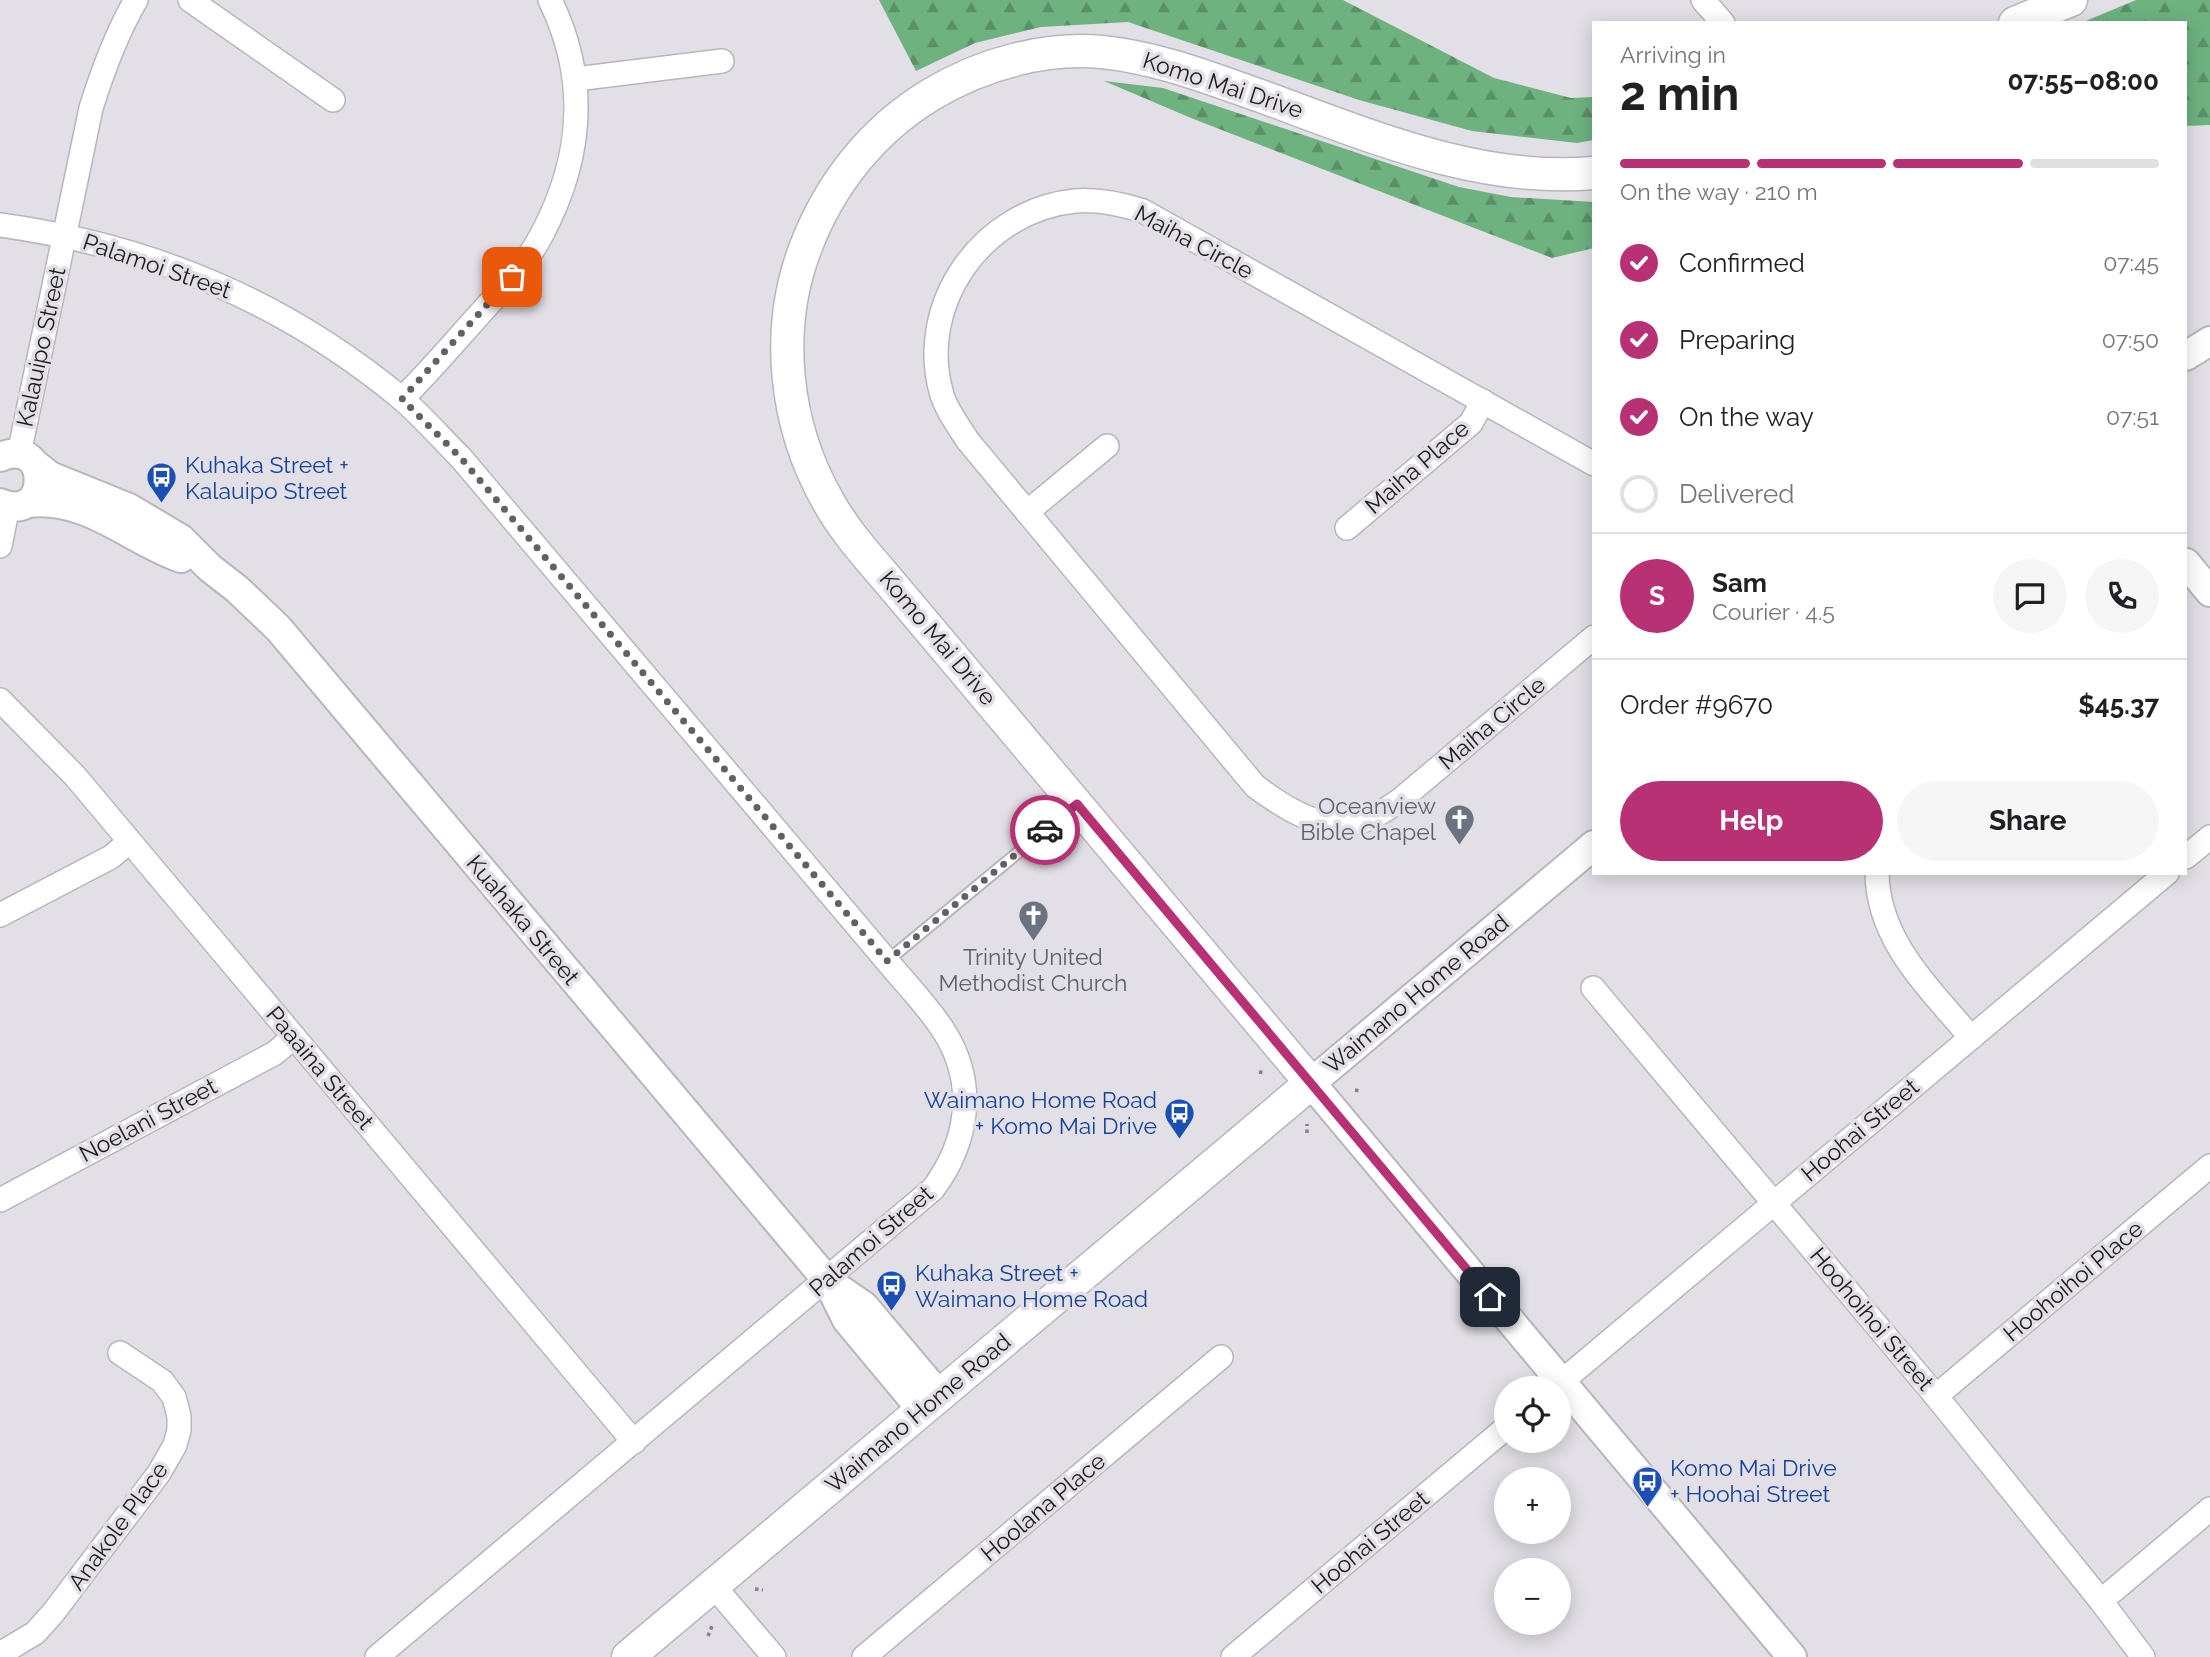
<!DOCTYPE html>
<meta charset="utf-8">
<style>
:root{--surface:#fff;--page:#f6f6f6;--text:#202124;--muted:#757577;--line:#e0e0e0;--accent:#b73174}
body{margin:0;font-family:Raleway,sans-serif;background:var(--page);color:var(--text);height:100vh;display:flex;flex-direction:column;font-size:26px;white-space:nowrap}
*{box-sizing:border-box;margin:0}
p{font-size:23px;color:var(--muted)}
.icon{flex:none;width:38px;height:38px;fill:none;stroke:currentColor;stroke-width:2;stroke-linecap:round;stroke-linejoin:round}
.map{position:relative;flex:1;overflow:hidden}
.panel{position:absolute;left:1592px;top:21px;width:595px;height:854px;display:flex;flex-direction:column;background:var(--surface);border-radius:0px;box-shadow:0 4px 18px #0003}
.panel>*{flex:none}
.controls{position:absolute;left:1494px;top:1376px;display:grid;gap:14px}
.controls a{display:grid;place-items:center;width:77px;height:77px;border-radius:50%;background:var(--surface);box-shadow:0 4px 18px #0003;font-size:35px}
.pin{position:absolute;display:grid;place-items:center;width:60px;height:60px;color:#fff;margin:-30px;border-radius:14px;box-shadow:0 4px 10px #0006}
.courier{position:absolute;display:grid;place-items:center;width:70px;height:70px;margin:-35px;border:5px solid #b73174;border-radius:50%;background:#fff;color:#222;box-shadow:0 2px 9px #0007}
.head em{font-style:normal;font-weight:700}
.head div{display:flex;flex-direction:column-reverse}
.head{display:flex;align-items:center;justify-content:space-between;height:119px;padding:0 28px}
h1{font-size:46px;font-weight:700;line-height:52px}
.bar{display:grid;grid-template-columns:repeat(4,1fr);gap:10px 7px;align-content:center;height:84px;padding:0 28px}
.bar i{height:9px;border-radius:5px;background:var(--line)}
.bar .selected{background:var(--accent)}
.bar p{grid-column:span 4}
.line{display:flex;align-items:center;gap:18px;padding:0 28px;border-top:2px solid var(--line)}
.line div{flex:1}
.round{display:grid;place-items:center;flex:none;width:74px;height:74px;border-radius:37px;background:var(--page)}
ol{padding:0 28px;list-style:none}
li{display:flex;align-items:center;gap:21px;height:77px}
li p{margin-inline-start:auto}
li .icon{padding:7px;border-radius:50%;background:var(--accent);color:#fff;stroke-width:4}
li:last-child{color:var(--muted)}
li i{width:38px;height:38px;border:4px solid var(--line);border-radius:50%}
.cta{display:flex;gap:14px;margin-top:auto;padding:14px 28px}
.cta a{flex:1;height:80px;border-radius:42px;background:var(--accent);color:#fff;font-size:28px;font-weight:700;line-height:80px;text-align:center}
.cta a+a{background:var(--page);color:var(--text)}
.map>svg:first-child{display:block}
.forest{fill:url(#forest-firs)}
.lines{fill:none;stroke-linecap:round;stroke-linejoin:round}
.service-casing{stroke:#b8b6bc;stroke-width:14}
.minor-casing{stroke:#b8b6bc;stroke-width:26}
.tertiary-casing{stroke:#b8b6bc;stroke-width:32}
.secondary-casing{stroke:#b8b6bc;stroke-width:35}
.path{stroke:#828185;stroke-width:3.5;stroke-dasharray:3.5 3.5;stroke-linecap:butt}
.service{stroke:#fff;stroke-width:10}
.minor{stroke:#fff;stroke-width:23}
.tertiary{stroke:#fff;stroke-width:28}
.secondary{stroke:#fff;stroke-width:32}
.done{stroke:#616164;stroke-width:7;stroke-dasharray:0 12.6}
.route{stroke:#b73174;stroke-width:9}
.labels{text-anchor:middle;stroke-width:7;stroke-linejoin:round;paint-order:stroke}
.street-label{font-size:23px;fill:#1c1c1e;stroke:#e2e0e6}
.transit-label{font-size:23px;fill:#164399;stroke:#e2e0e6;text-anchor:start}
.worship-label{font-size:23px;fill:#5b616d;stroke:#e2e0e6;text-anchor:end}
</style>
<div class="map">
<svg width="2210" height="1657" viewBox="0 0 2210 1657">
<defs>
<pattern id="forest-firs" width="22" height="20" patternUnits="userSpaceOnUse" patternTransform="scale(1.75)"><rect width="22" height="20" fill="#6eb280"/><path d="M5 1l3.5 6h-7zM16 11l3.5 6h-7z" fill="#5a9068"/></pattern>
</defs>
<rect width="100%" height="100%" fill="#e2e0e6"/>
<g class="forest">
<polygon points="879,0 1343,0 1494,78 1571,98 1594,97 1594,140 1577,143 1472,131 1359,100 1128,22 1041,27 975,43 916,71"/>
<polygon points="2136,0 2210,0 2210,125 2186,126 2186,23 2081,23"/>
<polygon points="1104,81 1163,88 1459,187 1511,197 1594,202 1594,248 1552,258 1191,118"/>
</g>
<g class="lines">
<defs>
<polyline id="service" points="887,961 1073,807"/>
<g id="minor">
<polyline points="190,0 333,100"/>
<polyline points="1703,0 1723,23"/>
<polyline points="576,79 722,61"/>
<path d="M0,225c151,21 282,75 401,173 21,18 40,40 60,60l426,503c19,23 42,46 58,72 32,52 23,109 -12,156l-556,468"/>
<path d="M402,399c27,-27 51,-55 76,-83 22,-25 47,-50 63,-80 42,-78 48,-156 9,-236"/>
<path d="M19,454l72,-346c12,-38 25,-74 45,-108"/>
<path d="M1594,464l-451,-253c-22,-7 -45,-12 -68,-10 -92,9 -160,103 -133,194 5,16 17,32 26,46l287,345c32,24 69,48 110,34 12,-4 23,-12 34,-19l195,-164"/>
<polyline points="1027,512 1107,446"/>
<polyline points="1347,528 1471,423 1483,401"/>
<polyline points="0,546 8,506"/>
<polyline points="0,700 75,776 634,1442"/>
<polyline points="2186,857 2210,837"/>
<path d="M1877,873c1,69 53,115 94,165"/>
<polyline points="0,915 111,857 129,842"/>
<polyline points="1593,988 1936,1396 2101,1601 2143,1657"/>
<polyline points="0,1200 275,1053 294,1037"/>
<polyline points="1554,1388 2167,873"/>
<polyline points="1936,1396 2210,1166"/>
<polyline points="713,1585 774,1657"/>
<polyline points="2101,1601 2210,1509"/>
<polyline points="0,1654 35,1633 53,1613 159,1473 175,1445 179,1430 179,1416 174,1397 162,1381 120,1353"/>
<polyline points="864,1657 1221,1357"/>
<polyline points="1233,1657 1507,1427"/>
</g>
<g id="tertiary">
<polyline points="2186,356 2210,341"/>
<path d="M0,457c52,-22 51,68 0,46"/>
<polyline points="36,465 50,476 129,508 181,539 210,568 237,589 278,628 827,1280 847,1320 922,1410"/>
<path d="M28,503c59,-7 102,37 153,55"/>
<polyline points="2186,563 2210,592"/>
<polyline points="1594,845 1311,1083 1792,1657"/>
<polyline points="829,1282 864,1306 939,1395"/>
</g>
<g id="secondary">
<polyline points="2015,23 2071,0"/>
<path d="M628,1657l683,-574 -413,-491c-24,-29 -52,-58 -70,-91 -43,-75 -54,-170 -23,-252 24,-64 67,-119 127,-155 50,-30 112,-47 170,-42 48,5 91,20 136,36 115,40 232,96 356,85"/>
</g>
</defs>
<use href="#service" class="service-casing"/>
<use href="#minor" class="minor-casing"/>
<use href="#tertiary" class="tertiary-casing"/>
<use href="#secondary" class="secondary-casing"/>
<g class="path">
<polyline points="1259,1072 1265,1073"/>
<polyline points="1355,1090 1360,1091"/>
<polyline points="1307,1133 1307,1124"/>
<polyline points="1520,1382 1526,1385"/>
<polyline points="755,1589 763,1590"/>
<polyline points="708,1636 712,1626"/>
</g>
<use href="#service" class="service"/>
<use href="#minor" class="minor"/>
<use href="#tertiary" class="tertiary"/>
<use href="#secondary" class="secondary"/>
</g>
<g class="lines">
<polyline class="done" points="512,277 402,399 461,458 887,961 1045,830"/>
<polyline class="route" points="1045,830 1077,804 1490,1297"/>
</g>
<defs>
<symbol id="bus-pin" viewBox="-11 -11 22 30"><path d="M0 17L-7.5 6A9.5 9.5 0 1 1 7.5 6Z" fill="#1a4fb4" stroke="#e2e0e6"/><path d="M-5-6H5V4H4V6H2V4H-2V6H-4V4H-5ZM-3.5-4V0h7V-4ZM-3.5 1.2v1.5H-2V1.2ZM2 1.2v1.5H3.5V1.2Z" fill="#fff"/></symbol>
<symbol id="church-pin" viewBox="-11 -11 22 30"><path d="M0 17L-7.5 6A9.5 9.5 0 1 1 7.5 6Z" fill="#6b7280" stroke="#e2e0e6"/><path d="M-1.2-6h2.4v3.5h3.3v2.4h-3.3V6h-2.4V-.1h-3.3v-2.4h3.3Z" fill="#fff"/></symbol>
</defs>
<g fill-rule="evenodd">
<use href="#bus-pin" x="144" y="460" width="35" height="47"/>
<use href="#church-pin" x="1442" y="802" width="35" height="47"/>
<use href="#church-pin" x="1016" y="898" width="35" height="47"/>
<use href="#bus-pin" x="1162" y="1096" width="35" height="47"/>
<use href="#bus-pin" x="874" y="1268" width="35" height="47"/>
<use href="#bus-pin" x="1630" y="1464" width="35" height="47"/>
</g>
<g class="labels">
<g class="street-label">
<text transform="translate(1223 85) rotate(18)" y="8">Komo Mai Drive</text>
<text transform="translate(1194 242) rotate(28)" y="8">Maiha Circle</text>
<text transform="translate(157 266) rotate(19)" y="8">Palamoi Street</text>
<text transform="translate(41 347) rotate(-78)" y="8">Kalauipo Street</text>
<text transform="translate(1417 467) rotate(-41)" y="8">Maiha Place</text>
<text transform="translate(938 638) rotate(50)" y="8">Komo Mai Drive</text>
<text transform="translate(1492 723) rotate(-40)" y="8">Maiha Circle</text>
<text transform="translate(523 920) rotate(50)" y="8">Kuahaka Street</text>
<text transform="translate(1416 994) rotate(-40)" y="8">Waimano Home Road</text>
<text transform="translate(320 1068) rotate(50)" y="8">Paaaina Street</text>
<text transform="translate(148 1120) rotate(-28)" y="8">Noelani Street</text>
<text transform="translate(1860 1130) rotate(-40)" y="8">Hoohai Street</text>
<text transform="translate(871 1241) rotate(-41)" y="8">Palamoi Street</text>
<text transform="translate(2073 1281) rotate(-40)" y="8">Hoohoihoi Place</text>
<text transform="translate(1872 1319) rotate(50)" y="8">Hoohoihoi Street</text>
<text transform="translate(918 1413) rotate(-40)" y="8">Waimano Home Road</text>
<text transform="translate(1043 1507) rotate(-40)" y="8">Hoolana Place</text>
<text transform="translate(118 1526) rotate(-54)" y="8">Anakole Place</text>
<text transform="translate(1370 1542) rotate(-40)" y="8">Hoohai Street</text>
</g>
<g class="transit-label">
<text x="185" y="473">Kuhaka Street +<tspan x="185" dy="26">Kalauipo Street</tspan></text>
<text x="1157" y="1108" text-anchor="end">Waimano Home Road<tspan x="1157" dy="26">+ Komo Mai Drive</tspan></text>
<text x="915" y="1281">Kuhaka Street +<tspan x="915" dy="26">Waimano Home Road</tspan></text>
<text x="1670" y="1476">Komo Mai Drive<tspan x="1670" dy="26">+ Hoohai Street</tspan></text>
</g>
<g class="worship-label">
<text x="1436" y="814">Oceanview<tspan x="1436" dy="26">Bible Chapel</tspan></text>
<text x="1033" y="965" text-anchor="middle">Trinity United<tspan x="1033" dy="26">Methodist Church</tspan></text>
</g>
</g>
</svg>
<div class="controls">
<a><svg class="icon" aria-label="locate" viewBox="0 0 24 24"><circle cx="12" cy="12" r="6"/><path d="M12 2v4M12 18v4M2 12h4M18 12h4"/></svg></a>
<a>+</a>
<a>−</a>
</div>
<div class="pin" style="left:512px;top:277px;background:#ea580c"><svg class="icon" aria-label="bag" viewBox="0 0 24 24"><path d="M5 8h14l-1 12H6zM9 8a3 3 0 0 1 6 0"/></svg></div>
<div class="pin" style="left:1490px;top:1297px;background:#1f2937"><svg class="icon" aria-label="home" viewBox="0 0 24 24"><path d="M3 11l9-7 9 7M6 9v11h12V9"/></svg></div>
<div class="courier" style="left:1045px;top:830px"><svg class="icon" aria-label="car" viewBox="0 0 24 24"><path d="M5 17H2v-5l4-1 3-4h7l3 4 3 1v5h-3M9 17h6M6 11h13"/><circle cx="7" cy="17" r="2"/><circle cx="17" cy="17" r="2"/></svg></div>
<section class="panel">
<div class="head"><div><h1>2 min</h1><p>Arriving in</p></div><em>07:55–08:00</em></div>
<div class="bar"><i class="selected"></i><i class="selected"></i><i class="selected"></i><i></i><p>On the way · 210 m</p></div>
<ol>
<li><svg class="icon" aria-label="check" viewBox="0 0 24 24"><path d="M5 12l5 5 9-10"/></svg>Confirmed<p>07:45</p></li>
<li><svg class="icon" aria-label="check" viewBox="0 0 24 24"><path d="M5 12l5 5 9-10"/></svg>Preparing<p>07:50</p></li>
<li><svg class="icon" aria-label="check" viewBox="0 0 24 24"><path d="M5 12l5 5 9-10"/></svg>On the way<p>07:51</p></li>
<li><i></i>Delivered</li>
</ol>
<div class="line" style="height:126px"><b class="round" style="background:var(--accent);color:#fff">S</b><div><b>Sam</b><p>Courier · 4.5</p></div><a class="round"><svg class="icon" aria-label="chat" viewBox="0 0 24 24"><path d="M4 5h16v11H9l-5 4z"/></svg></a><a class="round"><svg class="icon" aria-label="phone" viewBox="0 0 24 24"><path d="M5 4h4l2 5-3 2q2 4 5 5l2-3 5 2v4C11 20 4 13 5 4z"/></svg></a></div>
<div class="line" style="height:91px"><div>Order #9670</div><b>$45.37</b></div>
<div class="cta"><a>Help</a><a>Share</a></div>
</section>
</div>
